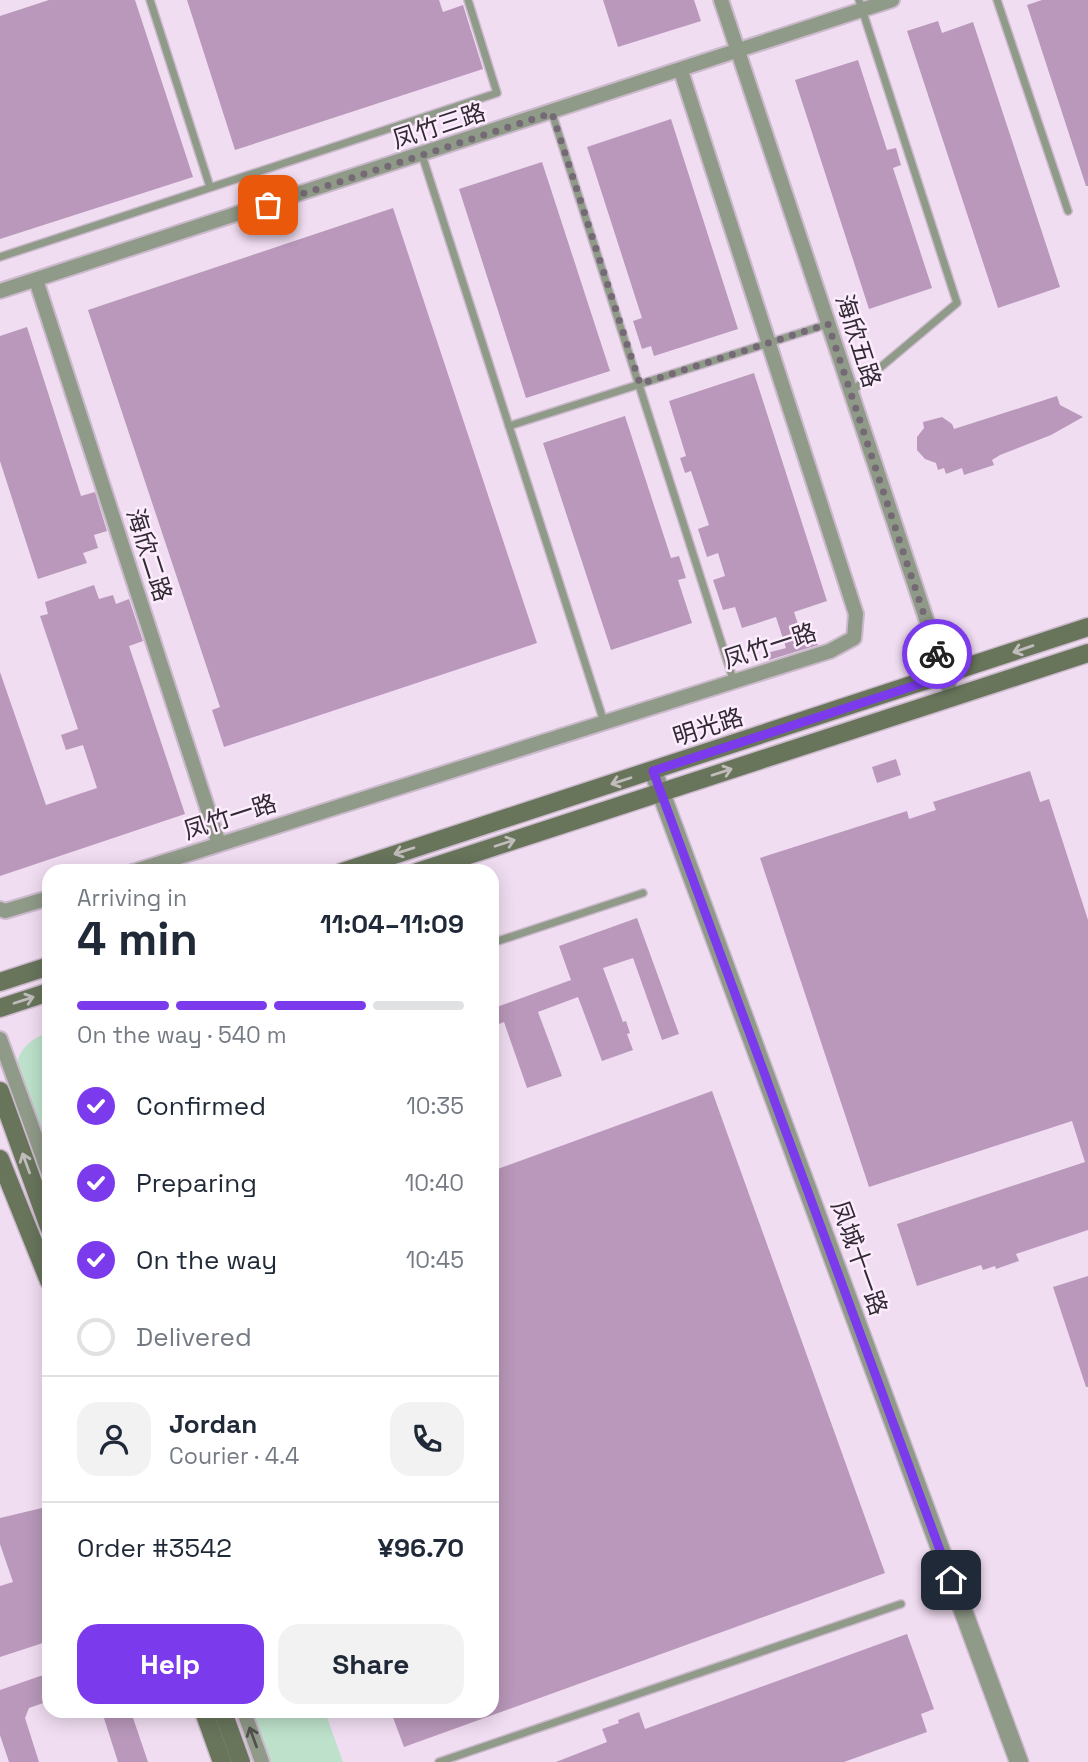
<!DOCTYPE html>
<meta charset="utf-8">
<style>
:root{--surface:#fff;--page:#f2f2f3;--text:#1f2937;--muted:#747a83;--line:#e0e1e3;--accent:#7c3aed}
body{margin:0;font-family:"Space Grotesk","Noto Sans SC",sans-serif;background:var(--page);color:var(--text);height:100vh;display:flex;flex-direction:column;font-size:26px;white-space:nowrap}
*{box-sizing:border-box;margin:0}
p{font-size:23px;color:var(--muted)}
.icon{flex:none;width:38px;height:38px;fill:none;stroke:currentColor;stroke-width:2;stroke-linecap:round;stroke-linejoin:round}
.map{position:relative;flex:1;overflow:hidden}
.sheet{position:absolute;left:42px;top:864px;width:457px;height:854px;display:flex;flex-direction:column;background:var(--surface);border-radius:21px;box-shadow:0 4px 18px #0003}
.sheet>*{flex:none}
.pin{position:absolute;display:grid;place-items:center;width:60px;height:60px;color:#fff;margin:-30px;border-radius:14px;box-shadow:0 4px 10px #0006}
.courier{position:absolute;display:grid;place-items:center;width:70px;height:70px;margin:-35px;border:5px solid #7c3aed;border-radius:50%;background:#fff;color:#222;box-shadow:0 2px 9px #0007}
.overview em{font-style:normal;font-weight:800}
.overview div{display:flex;flex-direction:column-reverse}
.overview{display:flex;align-items:center;justify-content:space-between;height:119px;padding:0 35px}
h1{font-size:46px;font-weight:800;line-height:52px}
.bar{display:grid;grid-template-columns:repeat(4,1fr);gap:10px 7px;align-content:center;height:84px;padding:0 35px}
.bar i{height:9px;border-radius:5px;background:var(--line)}
.bar .selected{background:var(--accent)}
.bar p{grid-column:span 4}
.line{display:flex;align-items:center;gap:18px;padding:0 35px;border-top:2px solid var(--line)}
.line div{flex:1}
.round{display:grid;place-items:center;flex:none;width:74px;height:74px;border-radius:21px;background:var(--page)}
ol{padding:0 35px;list-style:none}
li{display:flex;align-items:center;gap:21px;height:77px}
li p{margin-inline-start:auto}
li .icon{padding:7px;border-radius:50%;background:var(--accent);color:#fff;stroke-width:4}
li:last-child{color:var(--muted)}
li i{width:38px;height:38px;border:4px solid var(--line);border-radius:50%}
.cta{display:flex;gap:14px;margin-top:auto;padding:14px 35px}
.cta a{flex:1;height:80px;border-radius:21px;background:var(--accent);color:#fff;font-size:28px;font-weight:800;line-height:80px;text-align:center}
.cta a+a{background:var(--page);color:var(--text)}
.map>svg:first-child{display:block}
.green{fill:#bde1cb}
.building{fill:#b998bb}
.lines{fill:none;stroke-linecap:round;stroke-linejoin:round}
.service-casing{stroke:#cbb9cc;stroke-width:10}
.minor-casing{stroke:#cbb9cc;stroke-width:18}
.tertiary-casing{stroke:#cbb9cc;stroke-width:21}
.secondary-casing{stroke:#cbb9cc;stroke-width:21}
.service{stroke:#909a88;stroke-width:7}
.minor{stroke:#909a88;stroke-width:14}
.tertiary{stroke:#909a88;stroke-width:18}
.secondary{stroke:#68755b;stroke-width:18}
.oneway{stroke:#c1bcbc}
.oneway2{stroke:#525150}
.done{stroke:#746975;stroke-width:7;stroke-dasharray:0 12.6}
.route{stroke:#7c3aed;stroke-width:9}
.labels{text-anchor:middle;stroke-width:5;stroke-linejoin:round;paint-order:stroke}
.street-label{font-size:24px;fill:#312a32;stroke:#fcecfd}
</style>
<div class="map">
<svg width="1088" height="1762" viewBox="0 0 1088 1762">
<rect width="100%" height="100%" fill="#f1ddf2"/>
<g class="green">
<path d="M49,1032v132l-33,-96c2,-19 16,-30 33,-36z"/>
<polygon points="247,1712 325,1712 343,1762 265,1762"/>
</g>
<g class="building">
<polygon points="49,0 135,0 193,177 0,239 0,16"/>
<polygon points="187,0 439,0 443,12 463,5 483,69 235,150"/>
<polygon points="603,0 694,0 701,21 618,47"/>
<polygon points="1042,0 1088,0 1088,186 1086,186 1027,5"/>
<polygon points="938,21 942,33 973,22 1060,287 998,308 907,31"/>
<polygon points="858,60 887,150 896,148 901,165 893,168 932,288 869,309 795,80"/>
<polygon points="671,119 738,329 654,356 651,346 642,349 633,321 642,318 587,147"/>
<polygon points="542,162 610,371 526,398 459,189"/>
<polygon points="393,208 537,643 224,747 212,710 220,707 88,310"/>
<polygon points="27,327 81,496 95,492 107,531 94,535 98,548 83,553 87,563 38,579 0,461 0,336"/>
<polygon points="754,373 827,601 794,612 804,642 817,639 818,645 769,660 767,653 786,648 776,617 742,628 735,607 723,610 713,580 725,576 718,553 707,557 698,529 709,525 691,471 685,473 680,458 686,456 669,401"/>
<polygon points="1057,396 1060,405 1083,417 1051,435 1000,455 992,460 994,465 964,475 962,468 946,474 944,468 938,470 936,463 925,459 917,450 917,437 924,428 923,422 942,417 952,424 954,429"/>
<polygon points="625,416 671,558 679,556 686,578 678,580 692,623 611,650 543,443"/>
<polygon points="94,585 99,599 113,595 116,604 129,599 143,641 129,646 185,814 0,876 0,672 46,805 97,788 83,745 66,750 61,735 78,729 40,616 48,614 45,602"/>
<polygon points="896,759 901,775 877,783 872,767"/>
<polygon points="1030,771 1040,802 1049,799 1088,920 1088,1230 1016,1254 1019,1261 996,1269 995,1266 983,1270 981,1265 917,1286 897,1224 1085,1162 1072,1121 869,1187 760,858 907,811 909,819 936,810 933,802"/>
<polygon points="637,918 679,1034 662,1040 633,958 603,968 623,1022 626,1021 630,1033 627,1034 633,1050 602,1061 578,997 538,1012 562,1076 527,1088 504,1022 499,1024 494,1008 571,980 559,946"/>
<polygon points="712,1091 885,1573 404,1747 391,1712 492,1712 492,1171"/>
<polygon points="1088,1276 1088,1387 1086,1387 1053,1287"/>
<polygon points="42,1508 49,1527 49,1641 0,1657 0,1586 13,1582 0,1544 0,1518"/>
<polygon points="907,1634 934,1709 921,1714 927,1732 844,1762 556,1762 607,1742 602,1729 619,1723 618,1720 639,1712 645,1729"/>
<polygon points="49,1673 49,1701 29,1708 25,1718 39,1762 9,1762 0,1735 0,1690"/>
<polygon points="102,1712 131,1712 148,1762 118,1762"/>
</g>
<g class="lines">
<defs>
<g id="service">
<polyline points="150,0 210,187"/>
<polyline points="997,0 1068,211"/>
<polyline points="552,113 734,682"/>
<polyline points="422,155 604,722"/>
<polyline points="0,257 497,93 468,0"/>
<polyline points="851,392 957,303 859,0"/>
<polyline points="509,426 828,324"/>
<polyline points="492,943 643,893"/>
<polyline points="439,1762 901,1604"/>
</g>
<g id="minor">
<polyline points="721,0 952,697"/>
<polyline points="36,280 219,844"/>
<polyline points="0,291 892,0"/>
<polyline points="132,872 830,651 854,638 856,614 681,71"/>
<polyline points="0,909 5,911 49,898"/>
<polyline points="0,1039 49,1174"/>
<polyline points="244,1712 262,1762"/>
</g>
<polyline id="tertiary" points="653,771 1019,1762"/>
<g id="secondary">
<polyline points="342,872 1088,627"/>
<polyline points="417,872 1088,653"/>
<polyline points="0,982 49,966"/>
<polyline points="0,1008 49,992"/>
<polyline points="0,1091 49,1227"/>
<polyline points="0,1159 49,1281"/>
<polyline points="204,1712 222,1762"/>
<polyline points="223,1712 241,1762"/>
</g>
</defs>
<use href="#service" class="service-casing"/>
<use href="#minor" class="minor-casing"/>
<use href="#tertiary" class="tertiary-casing"/>
<use href="#secondary" class="secondary-casing"/>
<use href="#service" class="service"/>
<use href="#minor" class="minor"/>
<use href="#tertiary" class="tertiary"/>
<use href="#secondary" class="secondary"/>
</g>
<defs><path id="oneway-shaft" d="M-6 0H5M1.5-3L5.5 0L1.5 3" fill="none" stroke-width="1.6" stroke-linecap="round" stroke-linejoin="round" transform="scale(1.75)"/></defs>
<g class="oneway">
<use href="#oneway-shaft" transform="translate(1023 649) rotate(161)"/>
<use href="#oneway-shaft" transform="translate(722 772) rotate(-18)"/>
<use href="#oneway-shaft" transform="translate(621 781) rotate(162)"/>
<use href="#oneway-shaft" transform="translate(505 843) rotate(-18)"/>
<use href="#oneway-shaft" transform="translate(404 851) rotate(162)"/>
<use href="#oneway-shaft" transform="translate(24 1000) rotate(-18)"/>
<use href="#oneway-shaft" transform="translate(26 1163) rotate(-110)"/>
</g>
<use class="oneway2" href="#oneway-shaft" transform="translate(253 1737) rotate(-110)"/>
<g class="lines">
<polyline class="done" points="268,205 552,113 640,384 828,324 937,654"/>
<polyline class="route" points="937,654 944,676 653,771 951,1580"/>
</g>
<g class="labels">
<g class="street-label">
<text transform="translate(439 126) rotate(-18)" y="8">凤竹三路</text>
<text transform="translate(858 341) rotate(72)" y="8">海欣五路</text>
<text transform="translate(149 555) rotate(72)" y="8">海欣二路</text>
<text transform="translate(770 646) rotate(-18)" y="8">凤竹一路</text>
<text transform="translate(708 727) rotate(-18)" y="8">明光路</text>
<text transform="translate(230 817) rotate(-18)" y="8">凤竹一路</text>
<text transform="translate(859 1258) rotate(70)" y="8">凤城十一路</text>
</g>
</g>
</svg>
<div class="pin" style="left:268px;top:205px;background:#ea580c"><svg class="icon" aria-label="bag" viewBox="0 0 24 24"><path d="M5 8h14l-1 12H6zM9 8a3 3 0 0 1 6 0"/></svg></div>
<div class="pin" style="left:951px;top:1580px;background:#1f2937"><svg class="icon" aria-label="home" viewBox="0 0 24 24"><path d="M3 11l9-7 9 7M6 9v11h12V9"/></svg></div>
<div class="courier" style="left:937px;top:654px"><svg class="icon" aria-label="bike" viewBox="0 0 24 24"><circle cx="6" cy="16" r="4"/><circle cx="18" cy="16" r="4"/><path d="M6 16l4-8h5l3 8M10 8l3 8H6M13 5h3"/></svg></div>
<section class="sheet">
<div class="overview"><div><h1>4 min</h1><p>Arriving in</p></div><em>11:04–11:09</em></div>
<div class="bar"><i class="selected"></i><i class="selected"></i><i class="selected"></i><i></i><p>On the way · 540 m</p></div>
<ol>
<li><svg class="icon" aria-label="check" viewBox="0 0 24 24"><path d="M5 12l5 5 9-10"/></svg>Confirmed<p>10:35</p></li>
<li><svg class="icon" aria-label="check" viewBox="0 0 24 24"><path d="M5 12l5 5 9-10"/></svg>Preparing<p>10:40</p></li>
<li><svg class="icon" aria-label="check" viewBox="0 0 24 24"><path d="M5 12l5 5 9-10"/></svg>On the way<p>10:45</p></li>
<li><i></i>Delivered</li>
</ol>
<div class="line" style="height:126px"><a class="round"><svg class="icon" aria-label="person" viewBox="0 0 24 24"><circle cx="12" cy="8" r="4"/><path d="M4 21q1-7 8-7t8 7"/></svg></a><div><b>Jordan</b><p>Courier · 4.4</p></div><a class="round"><svg class="icon" aria-label="phone" viewBox="0 0 24 24"><path d="M5 4h4l2 5-3 2q2 4 5 5l2-3 5 2v4C11 20 4 13 5 4z"/></svg></a></div>
<div class="line" style="height:91px"><div>Order #3542</div><b>¥96.70</b></div>
<div class="cta"><a>Help</a><a>Share</a></div>
</section>
</div>
